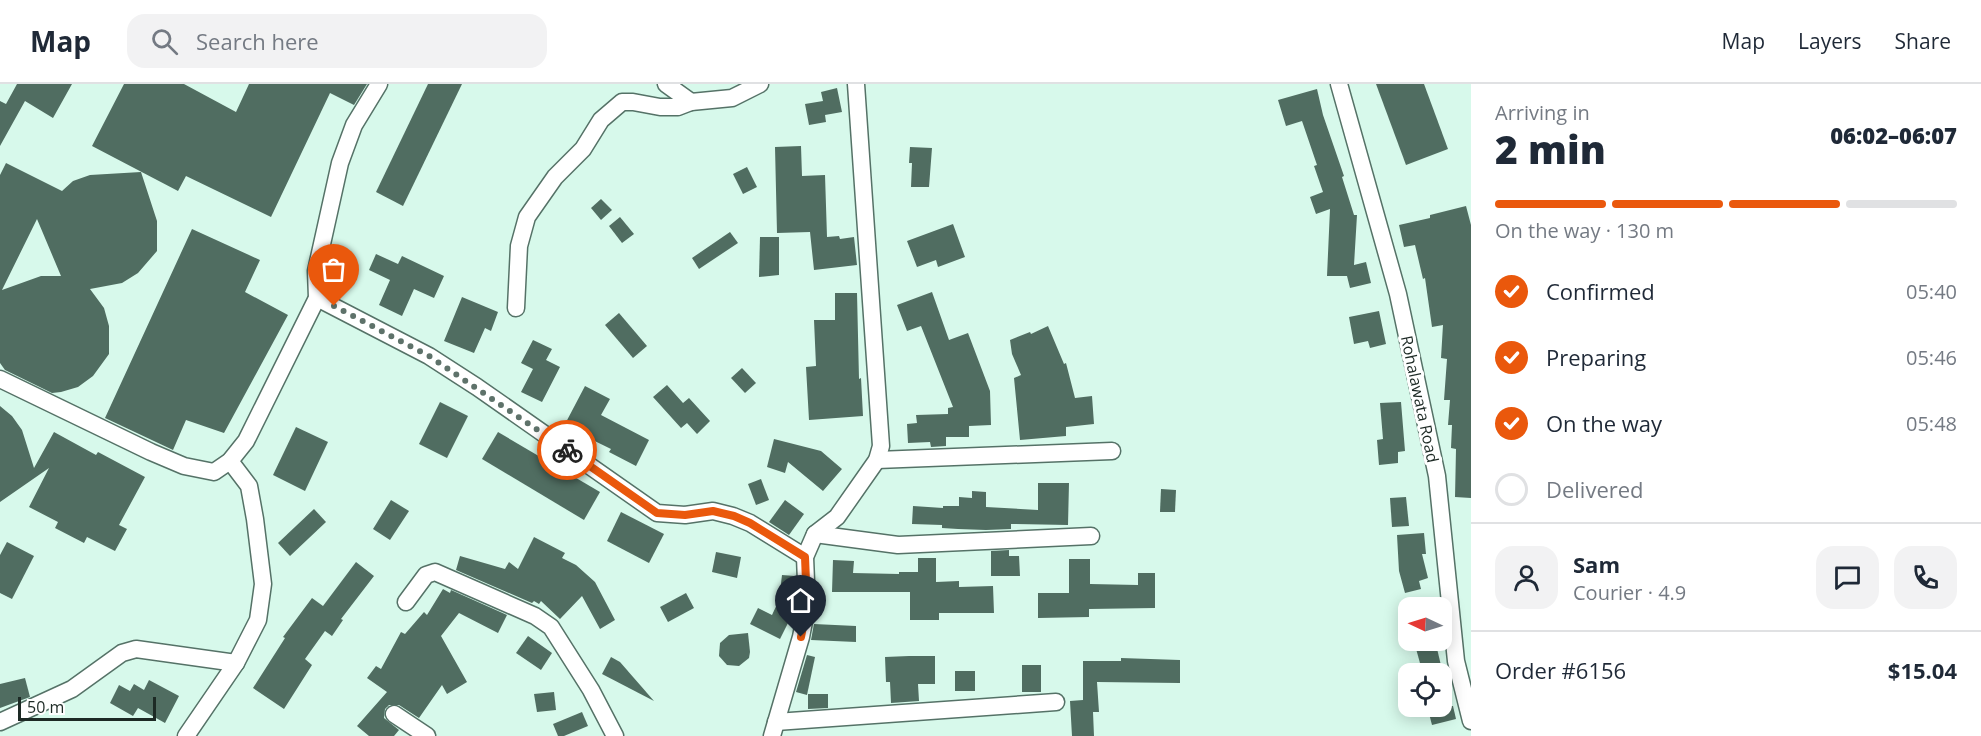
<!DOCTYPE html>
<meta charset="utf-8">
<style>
:root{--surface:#fff;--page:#f2f2f3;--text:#1f2937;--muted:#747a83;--line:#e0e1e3;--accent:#ea580c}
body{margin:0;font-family:"Open Sans",sans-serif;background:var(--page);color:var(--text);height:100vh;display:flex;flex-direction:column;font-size:22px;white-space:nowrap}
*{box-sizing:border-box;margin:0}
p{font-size:20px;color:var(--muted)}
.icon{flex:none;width:33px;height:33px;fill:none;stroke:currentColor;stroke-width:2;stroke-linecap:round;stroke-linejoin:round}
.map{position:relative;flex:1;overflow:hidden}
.panel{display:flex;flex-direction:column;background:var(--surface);width:510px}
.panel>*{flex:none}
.needle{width:39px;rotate:274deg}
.fabs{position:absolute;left:1398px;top:513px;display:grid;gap:12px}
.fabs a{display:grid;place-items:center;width:54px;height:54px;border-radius:12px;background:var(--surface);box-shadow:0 3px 15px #0003;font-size:30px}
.scale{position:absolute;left:18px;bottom:15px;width:138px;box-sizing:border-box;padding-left:6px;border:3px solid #1d2a25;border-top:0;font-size:16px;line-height:21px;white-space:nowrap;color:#1d2a25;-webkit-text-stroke:4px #fff;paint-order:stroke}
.pin{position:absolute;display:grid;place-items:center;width:51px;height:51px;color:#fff;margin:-62px -26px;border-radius:50% 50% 50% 0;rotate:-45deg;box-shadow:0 0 6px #0007}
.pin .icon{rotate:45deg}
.courier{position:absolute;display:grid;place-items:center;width:60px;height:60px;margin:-30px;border:4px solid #ea580c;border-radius:50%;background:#fff;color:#222;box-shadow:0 2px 8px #0007}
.summary em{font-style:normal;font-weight:800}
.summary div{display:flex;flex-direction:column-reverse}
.summary{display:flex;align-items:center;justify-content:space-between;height:102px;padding:0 24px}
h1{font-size:39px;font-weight:800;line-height:45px}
.bar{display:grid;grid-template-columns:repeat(4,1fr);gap:9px 6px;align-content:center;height:72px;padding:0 24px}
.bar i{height:8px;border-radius:4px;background:var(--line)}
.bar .current{background:var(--accent)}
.bar p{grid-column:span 4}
.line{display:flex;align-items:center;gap:15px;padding:0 24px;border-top:2px solid var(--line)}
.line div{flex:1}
.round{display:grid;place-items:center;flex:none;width:63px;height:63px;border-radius:18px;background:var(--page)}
ol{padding:0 24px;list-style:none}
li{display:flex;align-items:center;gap:18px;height:66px}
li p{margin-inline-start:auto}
li .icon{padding:6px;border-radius:50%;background:var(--accent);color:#fff;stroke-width:4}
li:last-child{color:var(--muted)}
li i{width:33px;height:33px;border:3px solid var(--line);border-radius:50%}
header{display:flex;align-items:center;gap:36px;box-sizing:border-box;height:84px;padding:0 30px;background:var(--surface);border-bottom:2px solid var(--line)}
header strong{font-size:28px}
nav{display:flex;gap:33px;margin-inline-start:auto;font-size:21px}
.search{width:420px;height:54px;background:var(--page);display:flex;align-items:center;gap:15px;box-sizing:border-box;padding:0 21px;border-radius:18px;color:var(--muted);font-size:22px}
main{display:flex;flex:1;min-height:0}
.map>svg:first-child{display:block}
.building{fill:#506d61;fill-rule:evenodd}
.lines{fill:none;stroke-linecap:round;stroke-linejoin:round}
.minor-casing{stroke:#557267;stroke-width:19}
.minor{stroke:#fff;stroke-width:16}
.done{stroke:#5e726a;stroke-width:6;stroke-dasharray:0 10.8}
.route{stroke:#ea580c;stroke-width:8}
.labels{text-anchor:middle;stroke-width:6;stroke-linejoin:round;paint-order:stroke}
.street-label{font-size:16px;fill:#1d2a25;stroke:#fff}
</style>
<header>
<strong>Map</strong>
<div class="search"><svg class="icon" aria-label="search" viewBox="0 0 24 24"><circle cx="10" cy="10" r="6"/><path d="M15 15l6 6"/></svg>Search here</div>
<nav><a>Map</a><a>Layers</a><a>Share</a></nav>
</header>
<main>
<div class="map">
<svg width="1471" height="652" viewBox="0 0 1471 652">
<rect width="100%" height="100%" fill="#d7f9eb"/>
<g class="building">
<polygon points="17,0 72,0 53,34 25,17 0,62 0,17 6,20"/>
<polygon points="124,0 184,0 236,28 249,0 367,0 354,21 330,9 271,133 186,92 178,107 92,62"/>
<polygon points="428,0 462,0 403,122 376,108"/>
<polygon points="1376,0 1424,0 1448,65 1406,81"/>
<polygon points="837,4 842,28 825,31 826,38 809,41 805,20 823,17 821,8"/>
<polygon points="1317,5 1323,31 1344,92 1342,93 1354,131 1357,131 1354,181 1366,178 1371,199 1350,204 1347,192 1327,192 1330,125 1316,130 1310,113 1323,108 1314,82 1317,81 1302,37 1286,42 1278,16"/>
<polygon points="801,62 802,92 825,91 827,153 839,152 840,155 854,153 857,181 814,186 810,148 777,149 775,63"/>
<polygon points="910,63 932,64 929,103 911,103 912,79 909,79"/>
<path d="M6,79l56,28 11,-10 17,-6 51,-3 16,49v30l-19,22 -16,10 -32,6 14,19 5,18v28l-16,22 -15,11 -17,5 -9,1 -47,-23 -5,-7v-188zM37,135l24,57h-20l-39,14z"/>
<polygon points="747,83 757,103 743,110 733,90"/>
<polygon points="601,115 612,126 601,136 591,124"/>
<polygon points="1466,122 1471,141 1471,414 1455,413 1456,365 1451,364 1452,341 1448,341 1450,316 1444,316 1447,275 1441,274 1443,241 1432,243 1425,194 1423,195 1415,161 1404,163 1399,141 1430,134 1430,131"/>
<polygon points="620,133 634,150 622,159 609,142"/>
<polygon points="953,140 965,173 938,183 936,176 917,183 907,157"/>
<polygon points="192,145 260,176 245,208 288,231 224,349 186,336 173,366 105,334"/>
<polygon points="730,148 738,159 699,185 692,174"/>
<polygon points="760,153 779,153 779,191 759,193"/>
<polygon points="376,170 398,180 402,172 444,192 434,214 414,205 402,232 379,221 390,196 369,186"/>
<polygon points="932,208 949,256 968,249 990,307 991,341 969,342 969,353 946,353 946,362 931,363 930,358 908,359 907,340 917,339 916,331 948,330 948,324 953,323 921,242 907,247 897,221"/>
<polygon points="835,209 857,209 859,295 861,294 863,332 809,336 806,283 816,282 814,236 835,236"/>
<polygon points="462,213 498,228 491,247 485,244 474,269 444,257"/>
<polygon points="1379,227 1386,260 1370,264 1368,257 1354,260 1349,233"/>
<polygon points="619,229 647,262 633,274 605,241"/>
<polygon points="1048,242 1064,280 1066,279 1075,314 1092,312 1094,340 1066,343 1066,352 1020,356 1014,294 1021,291 1012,270 1010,256 1030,248 1031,250"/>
<polygon points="533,256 552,265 546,276 560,283 542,318 521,308 533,285 521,279"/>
<polygon points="742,284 756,299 745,309 731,294"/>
<polygon points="667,301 683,319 689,314 710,337 697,350 687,339 681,344 653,313"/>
<polygon points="585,302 610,315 601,331 649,356 636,382 609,368 611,365 564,342"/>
<polygon points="440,318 468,332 447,374 419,360"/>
<polygon points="1401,318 1405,367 1398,368 1398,379 1379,381 1377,356 1383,355 1380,319"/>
<polygon points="0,322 12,332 22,346 34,384 54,348 96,371 98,368 145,393 119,441 127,445 115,467 87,453 84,459 55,444 58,438 29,423 49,384 0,418"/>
<polygon points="296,343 328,358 305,407 273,391"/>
<polygon points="498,348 600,408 584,436 482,375"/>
<polygon points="774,355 821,367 842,385 823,407 788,378 785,389 767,383"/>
<polygon points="761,395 769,416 756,421 748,400"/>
<polygon points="1038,399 1069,399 1068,441 1011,440 1011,445 986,446 958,445 942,444 942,441 912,440 913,422 943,424 943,422 959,422 959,413 972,414 972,407 986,408 986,423 1038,426"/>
<polygon points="1161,405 1176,406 1175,428 1160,428"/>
<polygon points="1406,413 1409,442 1392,443 1390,414"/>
<polygon points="391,416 409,427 390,456 373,445"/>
<polygon points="785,416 804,430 789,451 769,438"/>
<polygon points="314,425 326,438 290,472 278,459"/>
<polygon points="621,428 664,450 649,479 607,457"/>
<polygon points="1424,449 1426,470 1422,470 1428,494 1419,497 1421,505 1405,509 1399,487 1397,451"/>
<polygon points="534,453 565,469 562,474 576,481 595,498 615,536 600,545 582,512 560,535 541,517 539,520 534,517 532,519 456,486 460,472 505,485 509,478 518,485"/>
<polygon points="7,458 34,472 12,515 0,509 0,471"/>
<polygon points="1009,466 1009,472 1019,472 1020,492 991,492 991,467"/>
<polygon points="716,468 741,473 737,494 712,488"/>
<polygon points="918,474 936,474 936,498 959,497 959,503 993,502 994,529 939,529 939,536 910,536 910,508 832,508 833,476 854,477 853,489 899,490 899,488 918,488"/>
<polygon points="1069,475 1090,475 1090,500 1138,501 1138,489 1155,489 1155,524 1089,525 1089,533 1038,534 1038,509 1069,509"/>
<polygon points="356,478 374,492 341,535 343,536 332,552 325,547 305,575 312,581 284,625 253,604 285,554 283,553 312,514 323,522"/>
<polygon points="782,491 795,492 793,524 795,525 780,555 750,540 758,524 772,531 779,516"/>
<polygon points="443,505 450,509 451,506 507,531 498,549 459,529 441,552 467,598 447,610 442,601 419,634 399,621 389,621 385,625 384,634 399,646 394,652 369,652 357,642 387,608 367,594 376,582 381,585 401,548 405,550 424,528 427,531"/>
<polygon points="686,509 694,524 668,538 660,523"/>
<polygon points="814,540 856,542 856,558 811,556"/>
<polygon points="748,549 750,568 749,574 739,582 727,581 719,572 720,559 729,551"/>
<polygon points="528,552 552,569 541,586 516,569"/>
<polygon points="1435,556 1443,590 1423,590 1415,561"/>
<polygon points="807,571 815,573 807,611 796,608"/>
<polygon points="909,572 935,572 935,600 918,600 919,617 891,619 890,598 886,598 885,573"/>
<polygon points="611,573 620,578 654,617 602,590"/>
<polygon points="1121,574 1180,576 1180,599 1097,598 1099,628 1093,628 1094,652 1072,652 1070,617 1083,616 1083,577 1121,577"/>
<rect x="1022" y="581" width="19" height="27"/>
<rect x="955" y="587" width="20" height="20"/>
<polygon points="25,594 30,613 0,624 0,600"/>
<polygon points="149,596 179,612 165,639 138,624 133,632 110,619 119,601 130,607 134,600 144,606"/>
<polygon points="554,608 556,626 537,628 534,610"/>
<polygon points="808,610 828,610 828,624 808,625"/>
<polygon points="1427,622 1453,622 1456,635 1432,641"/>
<polygon points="582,628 588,642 564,652 558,652 553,640"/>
</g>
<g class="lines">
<defs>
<g id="minor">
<polyline points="666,0 691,18"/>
<polyline points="1339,0 1398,210 1437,392 1456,577 1471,637"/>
<polyline points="317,214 429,272 477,303 657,429 685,431 713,427 733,432 750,439 805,473"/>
<polyline points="516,224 519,162 527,133 555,93 583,65 601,36 622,18 633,18 660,23 678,23 691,18 732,14 760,0"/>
<polyline points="0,295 151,368 184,382 214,388 230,377 246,357 317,214 316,187 340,79 354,41 379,0"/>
<polyline points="877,376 1112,367"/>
<polyline points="815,450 898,461 1091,452"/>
<polyline points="406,518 426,491 435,488 535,532 551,543 591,606 615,652"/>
<polyline points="394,630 427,652"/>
<polyline points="0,638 72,605 122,569 136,565 236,579"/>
<polyline points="776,638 1056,618"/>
<polyline points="186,652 236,579 258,536 263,500 255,435 249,402 230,377"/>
<polyline points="772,652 801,553 807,522 805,473 815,450 837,433 877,376 881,362 856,0"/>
</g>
</defs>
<use href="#minor" class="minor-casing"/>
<use href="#minor" class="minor"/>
</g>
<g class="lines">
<polyline class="done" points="334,222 429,272 567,366"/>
<polyline class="route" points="567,366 657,429 685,431 713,427 734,432 750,439 805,473 807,522 801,553"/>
</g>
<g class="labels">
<g class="street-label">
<text transform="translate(1420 315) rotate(78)" y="6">Rohalawata Road</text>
</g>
</g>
</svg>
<div class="fabs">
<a><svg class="needle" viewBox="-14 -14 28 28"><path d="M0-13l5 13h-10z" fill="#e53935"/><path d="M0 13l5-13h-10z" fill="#747a83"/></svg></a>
<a><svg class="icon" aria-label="locate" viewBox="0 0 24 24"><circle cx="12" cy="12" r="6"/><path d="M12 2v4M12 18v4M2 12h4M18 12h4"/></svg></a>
</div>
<div class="scale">50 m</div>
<div class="pin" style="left:334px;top:222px;background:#ea580c"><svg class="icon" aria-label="bag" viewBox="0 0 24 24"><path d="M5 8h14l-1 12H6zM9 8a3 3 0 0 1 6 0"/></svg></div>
<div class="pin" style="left:801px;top:553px;background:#1f2937"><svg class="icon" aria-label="home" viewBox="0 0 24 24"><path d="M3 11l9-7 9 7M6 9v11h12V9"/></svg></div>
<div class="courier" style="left:567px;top:366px"><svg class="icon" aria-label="bike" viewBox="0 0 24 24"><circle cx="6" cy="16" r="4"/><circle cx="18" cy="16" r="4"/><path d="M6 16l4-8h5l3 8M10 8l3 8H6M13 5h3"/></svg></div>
</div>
<section class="panel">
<div class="summary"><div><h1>2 min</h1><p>Arriving in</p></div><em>06:02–06:07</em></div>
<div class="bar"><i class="current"></i><i class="current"></i><i class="current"></i><i></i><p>On the way · 130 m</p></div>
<ol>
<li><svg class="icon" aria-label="check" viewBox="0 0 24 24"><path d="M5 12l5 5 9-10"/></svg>Confirmed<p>05:40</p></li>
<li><svg class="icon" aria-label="check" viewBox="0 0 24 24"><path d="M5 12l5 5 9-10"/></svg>Preparing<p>05:46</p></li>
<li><svg class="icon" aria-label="check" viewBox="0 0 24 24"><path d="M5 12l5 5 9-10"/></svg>On the way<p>05:48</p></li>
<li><i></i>Delivered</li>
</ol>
<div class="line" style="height:108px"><a class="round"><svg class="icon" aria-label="person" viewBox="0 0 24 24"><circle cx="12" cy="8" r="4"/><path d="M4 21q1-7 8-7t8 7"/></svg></a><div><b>Sam</b><p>Courier · 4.9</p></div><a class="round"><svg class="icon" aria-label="chat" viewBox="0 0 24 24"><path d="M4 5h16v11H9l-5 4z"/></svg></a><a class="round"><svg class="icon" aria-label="phone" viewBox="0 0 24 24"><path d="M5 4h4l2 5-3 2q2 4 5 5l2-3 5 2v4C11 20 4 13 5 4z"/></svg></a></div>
<div class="line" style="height:78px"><div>Order #6156</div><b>$15.04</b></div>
</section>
</main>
